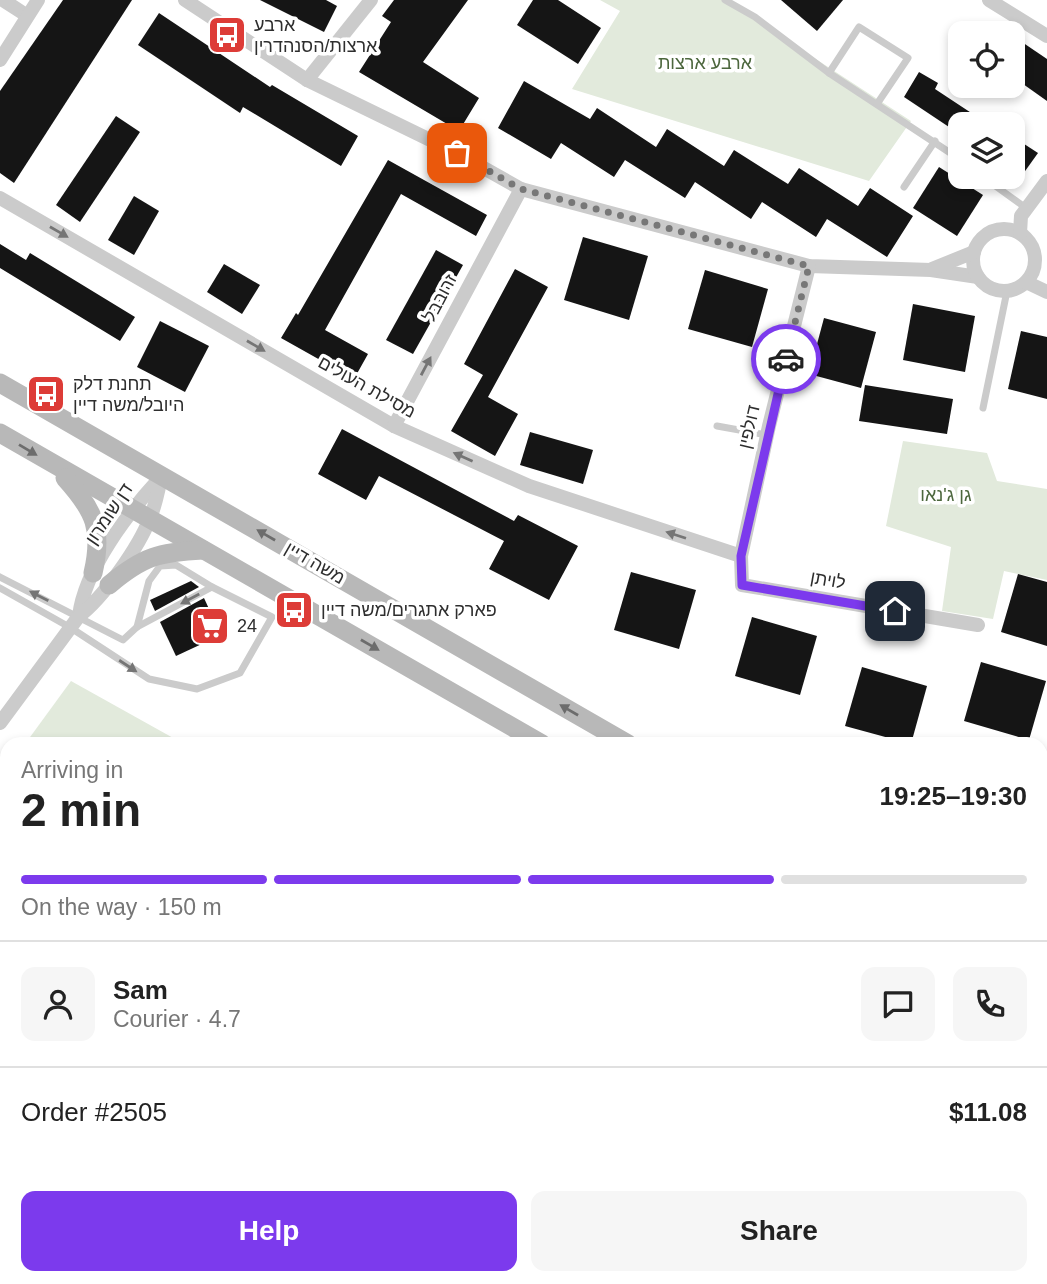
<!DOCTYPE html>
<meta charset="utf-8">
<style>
:root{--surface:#fff;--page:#f6f6f6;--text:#222;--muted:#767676;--line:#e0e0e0;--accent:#7c3aed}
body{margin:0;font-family:Arial,"Noto Sans Hebrew",sans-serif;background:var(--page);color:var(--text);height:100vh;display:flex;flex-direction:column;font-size:26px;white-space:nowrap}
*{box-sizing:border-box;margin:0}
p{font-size:23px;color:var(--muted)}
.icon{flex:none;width:38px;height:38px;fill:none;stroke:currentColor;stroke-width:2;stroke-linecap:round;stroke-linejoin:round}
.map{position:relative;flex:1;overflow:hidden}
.side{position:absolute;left:0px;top:737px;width:1048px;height:548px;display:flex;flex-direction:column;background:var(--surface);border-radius:21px 21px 0 0;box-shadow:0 4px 10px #0003}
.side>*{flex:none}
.fabs{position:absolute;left:948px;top:21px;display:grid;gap:14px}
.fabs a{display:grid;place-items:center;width:77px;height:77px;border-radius:14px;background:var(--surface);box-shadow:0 4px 10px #0003;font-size:35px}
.pin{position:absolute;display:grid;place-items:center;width:60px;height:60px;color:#fff;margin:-30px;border-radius:14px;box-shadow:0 4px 10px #0006}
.courier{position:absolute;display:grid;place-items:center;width:70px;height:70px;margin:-35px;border:5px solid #7c3aed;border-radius:50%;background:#fff;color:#222;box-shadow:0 2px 9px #0007}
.headline em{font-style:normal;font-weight:700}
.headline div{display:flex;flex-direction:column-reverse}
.headline{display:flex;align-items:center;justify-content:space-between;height:119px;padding:0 21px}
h1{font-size:46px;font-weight:700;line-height:52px}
.bar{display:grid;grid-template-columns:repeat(4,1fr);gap:10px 7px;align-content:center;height:84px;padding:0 21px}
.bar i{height:9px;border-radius:5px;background:var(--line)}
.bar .current{background:var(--accent)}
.bar p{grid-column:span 4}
.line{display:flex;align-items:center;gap:18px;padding:0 21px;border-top:2px solid var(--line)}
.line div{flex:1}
.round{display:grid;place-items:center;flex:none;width:74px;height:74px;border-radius:14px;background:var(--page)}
.cta{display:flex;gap:14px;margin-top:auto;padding:14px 21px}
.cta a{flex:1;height:80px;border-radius:14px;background:var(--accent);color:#fff;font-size:28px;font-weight:700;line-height:80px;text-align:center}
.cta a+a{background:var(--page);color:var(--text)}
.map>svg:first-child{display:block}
.green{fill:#e2eadc}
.building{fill:#151515}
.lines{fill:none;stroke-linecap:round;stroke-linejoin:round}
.lane{stroke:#cbcbcb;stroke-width:7}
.street{stroke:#cbcbcb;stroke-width:14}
.secondary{stroke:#b8b8b8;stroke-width:19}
.oneway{fill:#757575}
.oneway2{fill:#6c6c6c}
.done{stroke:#777;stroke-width:7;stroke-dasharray:0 12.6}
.route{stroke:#7c3aed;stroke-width:9}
.labels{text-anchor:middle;stroke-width:7;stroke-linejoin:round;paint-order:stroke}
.poi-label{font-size:18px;fill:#2e2e2e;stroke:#fff;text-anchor:start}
.park-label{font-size:18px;fill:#4c673d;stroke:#fff}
.street-label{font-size:18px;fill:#2e2e2e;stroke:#fff}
</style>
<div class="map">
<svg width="1047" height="1284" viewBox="0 0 1047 1284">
<rect width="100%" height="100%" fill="#fff"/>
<g class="green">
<polygon points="600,0 725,0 911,121 869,181 572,89 620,11"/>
<polygon points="903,441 987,453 997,481 1047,489 1047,580 1004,571 993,619 942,611 951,547 886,526"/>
<polygon points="71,681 184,744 25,744"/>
<polygon points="7,767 7,1183 0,1192 0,777"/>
<polygon points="322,1278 416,1278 413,1284 334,1284"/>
</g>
<g class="building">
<polygon points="63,0 132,0 14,183 0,173 0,91"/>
<polygon points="260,0 326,0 337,6 324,32"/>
<polygon points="394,0 468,0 423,62 479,98 459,131 359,72 391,22 382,16"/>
<polygon points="533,0 558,0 601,28 578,64 517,25"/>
<polygon points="781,0 843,0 817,31"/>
<polygon points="159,13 270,87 272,85 358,136 341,166 243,107 240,113 138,45"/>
<polygon points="1013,36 1047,59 1047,101 1013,77"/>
<polygon points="919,72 938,83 935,89 988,124 961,124 961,135 904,97"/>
<polygon points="524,81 590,119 597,108 656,147 667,129 724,166 734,150 788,184 799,168 858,206 870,188 913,216 887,257 827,219 816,237 762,202 751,219 695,182 685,198 625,160 614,177 561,143 551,159 498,128"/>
<polygon points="116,116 140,132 80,222 56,205"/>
<polygon points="1018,140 1038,153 1013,188 1013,147"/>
<polygon points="388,160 487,215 476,236 401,194 325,330 368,354 354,379 281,338 296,313 298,315"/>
<polygon points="939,167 983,195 957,236 913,208"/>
<polygon points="134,196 159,211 134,255 108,240"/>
<polygon points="583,237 648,256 629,320 564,300"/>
<polygon points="0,244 26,260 30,253 135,317 120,341 0,268"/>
<polygon points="436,250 463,265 413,354 386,340"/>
<polygon points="224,264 260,285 242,314 207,292"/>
<polygon points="515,269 548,287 488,397 518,414 495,456 451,431 483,375 464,364"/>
<polygon points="705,270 768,289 752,347 688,329"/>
<polygon points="913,304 975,316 965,372 903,360"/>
<polygon points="824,318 876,332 861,388 809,374"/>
<polygon points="160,321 209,346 185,392 137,367"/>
<polygon points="1021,331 1047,337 1047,399 1008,389"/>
<polygon points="865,385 953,399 947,434 859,421"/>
<polygon points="342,429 514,521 518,515 578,546 549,600 489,569 504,541 379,476 366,500 318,474"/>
<polygon points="530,432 593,450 583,484 520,465"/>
<polygon points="631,572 696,590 679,649 614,630"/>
<polygon points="1018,574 1047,582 1047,646 1001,632"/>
<polygon points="191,581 199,587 155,611 150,600"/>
<polygon points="204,598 221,635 176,656 160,622"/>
<polygon points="752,617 817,636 800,695 735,676"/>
<polygon points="981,662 1046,681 1029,740 964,721"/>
<polygon points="862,667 927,686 911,744 845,726"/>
</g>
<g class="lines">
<g class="lane">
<polyline points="725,0 755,17 829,73 961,160"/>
<polyline points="829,73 859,27 908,58 877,104"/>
<polyline points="983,177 1026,208"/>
<polyline points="904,187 935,141"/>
<polyline points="983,408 1007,291"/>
<polyline points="717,426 767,435"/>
<polyline points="0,577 123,640 137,627 212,587 272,617 240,673 197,689 149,679 71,628 0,588"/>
<polyline points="137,627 149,581 160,566 176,565 212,587"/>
</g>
<g class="street">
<polyline points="3,0 26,15"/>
<polyline points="185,0 307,80 457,153 521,189 809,266 931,270 978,277"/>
<polyline points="989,0 1047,36"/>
<polyline points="0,60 38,0"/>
<polyline points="307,80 371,0"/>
<polyline points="0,198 394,426 529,486 741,556"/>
<circle cx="1004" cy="260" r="31"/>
<polyline points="1020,233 1021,216 1047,181"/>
<polyline points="809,266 769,426 741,556 742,585 978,625"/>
<polyline points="932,269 974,252"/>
<polyline points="1026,282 1047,292"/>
<polyline points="394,426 521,189"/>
<path d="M79,616c6,-48 49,-103 81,-138"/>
<path d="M0,723l79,-107c24,-18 60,-69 71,-98 6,-13 8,-29 12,-43"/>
<polyline points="574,1278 585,1284"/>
<polyline points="284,1284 288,1278"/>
</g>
<g class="secondary">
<polyline points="0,383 628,744"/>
<polyline points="0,433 542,744"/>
<path d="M65,478c30,33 38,52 28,95"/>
<path d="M109,585c34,-29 51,-33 94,-35"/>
<polyline points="1041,790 1047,781"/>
<polyline points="1041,853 1047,843"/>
<polyline points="1041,999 1047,1003"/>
<polyline points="1041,1034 1047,1037"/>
<polyline points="738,1284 742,1278"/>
<polyline points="765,1284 769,1278"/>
</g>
</g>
<defs><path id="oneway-solid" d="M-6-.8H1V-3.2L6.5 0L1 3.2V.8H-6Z" transform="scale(1.75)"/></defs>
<g class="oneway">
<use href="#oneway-solid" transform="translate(59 232) rotate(30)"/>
<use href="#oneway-solid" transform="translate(256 346) rotate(30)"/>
<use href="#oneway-solid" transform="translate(426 366) rotate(-62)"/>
<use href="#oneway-solid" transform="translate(463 457) rotate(-156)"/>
<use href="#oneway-solid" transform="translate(676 535) rotate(-162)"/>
<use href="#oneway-solid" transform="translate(39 596) rotate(-153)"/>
<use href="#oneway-solid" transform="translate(190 599) rotate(152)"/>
<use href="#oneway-solid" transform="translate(128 666) rotate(33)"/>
</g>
<g class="oneway2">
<use href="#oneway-solid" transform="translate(28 450) rotate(31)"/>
<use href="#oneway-solid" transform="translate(266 535) rotate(-150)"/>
<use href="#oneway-solid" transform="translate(370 645) rotate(30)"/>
<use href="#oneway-solid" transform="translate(569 710) rotate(-150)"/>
</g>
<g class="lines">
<polyline class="done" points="457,153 521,189 809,266 786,359"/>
<polyline class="route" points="786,359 741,556 742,585 895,611"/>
</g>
<defs>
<symbol id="bus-square" viewBox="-11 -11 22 22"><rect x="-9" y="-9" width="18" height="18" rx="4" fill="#dd3c37" stroke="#fff"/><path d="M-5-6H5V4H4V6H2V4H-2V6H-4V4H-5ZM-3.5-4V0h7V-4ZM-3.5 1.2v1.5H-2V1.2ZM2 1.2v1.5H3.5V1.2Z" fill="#fff"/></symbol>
<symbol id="supermarket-square" viewBox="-11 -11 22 22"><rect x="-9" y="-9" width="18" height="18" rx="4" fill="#dd3c37" stroke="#fff"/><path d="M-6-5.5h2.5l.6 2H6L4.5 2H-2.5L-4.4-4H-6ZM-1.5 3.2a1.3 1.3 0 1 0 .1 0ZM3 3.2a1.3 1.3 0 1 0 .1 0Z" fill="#fff"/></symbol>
</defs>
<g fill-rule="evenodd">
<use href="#bus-square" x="205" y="13" width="44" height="44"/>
<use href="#bus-square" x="24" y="372" width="44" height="44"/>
<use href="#bus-square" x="272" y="588" width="44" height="44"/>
<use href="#supermarket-square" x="188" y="604" width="44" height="44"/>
</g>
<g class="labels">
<g class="poi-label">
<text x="254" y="31">ארבע<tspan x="254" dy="21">ארצות/הסנהדרין</tspan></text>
<text x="73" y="390">תחנת דלק<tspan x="73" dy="21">היובל/משה דיין</tspan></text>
<text x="321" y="616">פארק אתגרים/משה דיין</text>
<text x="237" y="632">24</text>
</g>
<g class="park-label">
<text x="705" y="69">ארבע ארצות</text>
<text x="946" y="501">גן ג'נאו</text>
</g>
<g class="street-label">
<text transform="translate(440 298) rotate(-62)" y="6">זרובבל</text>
<text transform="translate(367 387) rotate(29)" y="6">מסילת העולים</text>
<text transform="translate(749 427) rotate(-77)" y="6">דולפין</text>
<text transform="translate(109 514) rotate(-56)" y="6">דן שומרון</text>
<text transform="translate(315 563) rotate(30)" y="6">משה דיין</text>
<text transform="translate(828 580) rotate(10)" y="6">לויתן</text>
</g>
</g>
</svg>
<div class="fabs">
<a><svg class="icon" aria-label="locate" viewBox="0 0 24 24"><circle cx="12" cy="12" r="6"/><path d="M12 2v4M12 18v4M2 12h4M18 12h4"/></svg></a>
<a><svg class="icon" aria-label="layers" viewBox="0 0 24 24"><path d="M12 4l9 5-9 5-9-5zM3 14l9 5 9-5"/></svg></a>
</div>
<div class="pin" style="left:457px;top:153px;background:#ea580c"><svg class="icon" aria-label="bag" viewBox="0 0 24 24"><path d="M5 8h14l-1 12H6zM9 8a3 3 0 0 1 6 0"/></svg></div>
<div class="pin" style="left:895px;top:611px;background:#1f2937"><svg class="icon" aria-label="home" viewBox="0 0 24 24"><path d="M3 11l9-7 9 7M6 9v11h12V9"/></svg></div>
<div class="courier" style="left:786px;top:359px"><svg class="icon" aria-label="car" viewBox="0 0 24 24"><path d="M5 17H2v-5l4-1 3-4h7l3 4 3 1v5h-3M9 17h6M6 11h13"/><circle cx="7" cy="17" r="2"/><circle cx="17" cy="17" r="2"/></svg></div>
<section class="side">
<div class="headline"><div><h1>2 min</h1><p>Arriving in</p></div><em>19:25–19:30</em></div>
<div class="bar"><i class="current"></i><i class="current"></i><i class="current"></i><i></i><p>On the way · 150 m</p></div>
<div class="line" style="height:126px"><a class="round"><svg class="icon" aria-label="person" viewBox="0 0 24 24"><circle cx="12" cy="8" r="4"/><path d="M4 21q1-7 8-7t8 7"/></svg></a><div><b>Sam</b><p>Courier · 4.7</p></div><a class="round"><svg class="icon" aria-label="chat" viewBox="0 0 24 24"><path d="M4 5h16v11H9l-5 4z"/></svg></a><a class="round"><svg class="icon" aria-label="phone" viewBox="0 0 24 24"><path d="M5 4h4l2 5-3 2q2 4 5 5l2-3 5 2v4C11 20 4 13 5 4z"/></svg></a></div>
<div class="line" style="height:91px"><div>Order #2505</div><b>$11.08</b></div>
<div class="cta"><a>Help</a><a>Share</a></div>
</section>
</div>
